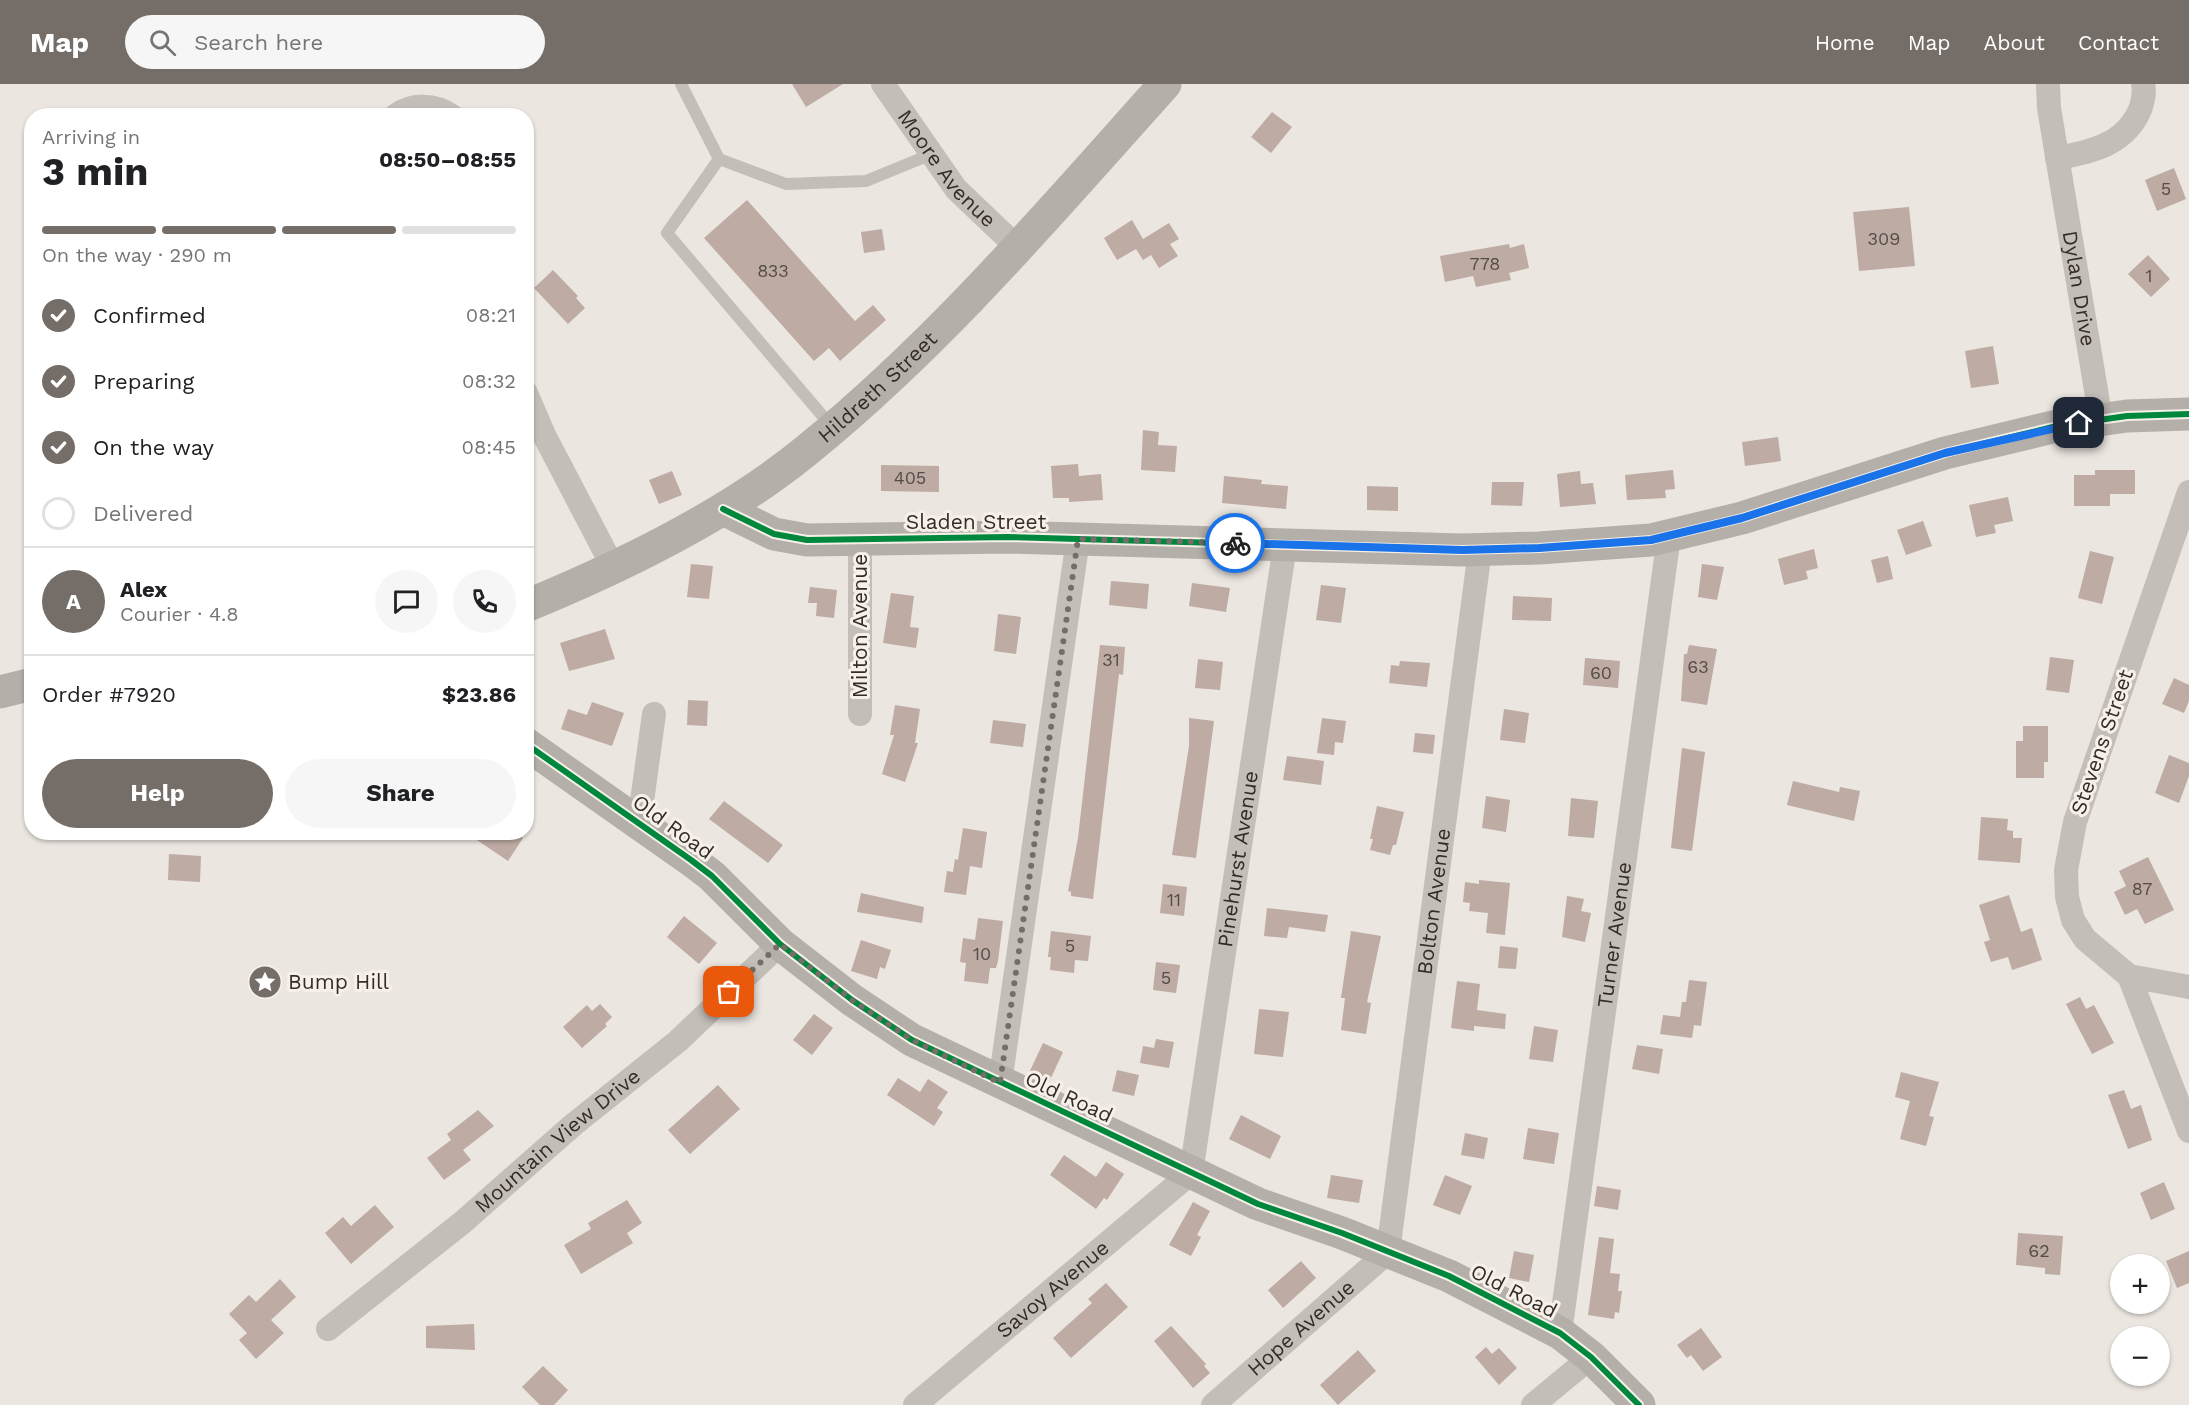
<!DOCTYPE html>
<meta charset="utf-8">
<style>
:root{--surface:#fff;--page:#f6f6f6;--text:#202124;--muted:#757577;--line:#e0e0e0;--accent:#746d68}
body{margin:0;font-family:"Work Sans",sans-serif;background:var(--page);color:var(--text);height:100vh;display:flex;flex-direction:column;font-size:22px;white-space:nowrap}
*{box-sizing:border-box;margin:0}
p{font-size:20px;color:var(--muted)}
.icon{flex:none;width:33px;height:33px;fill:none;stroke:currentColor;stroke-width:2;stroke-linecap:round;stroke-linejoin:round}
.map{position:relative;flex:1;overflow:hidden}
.panel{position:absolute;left:24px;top:24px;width:510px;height:732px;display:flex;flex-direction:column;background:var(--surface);border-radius:24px;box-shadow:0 2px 4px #0004}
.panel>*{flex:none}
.tools{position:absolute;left:2110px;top:1170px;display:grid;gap:12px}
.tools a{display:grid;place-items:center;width:60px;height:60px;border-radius:50%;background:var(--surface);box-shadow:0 2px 4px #0004;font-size:30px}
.pin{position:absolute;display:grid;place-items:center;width:51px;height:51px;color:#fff;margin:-26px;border-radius:12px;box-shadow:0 3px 9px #0006}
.courier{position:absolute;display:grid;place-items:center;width:60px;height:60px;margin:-30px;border:4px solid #1a73e8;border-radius:50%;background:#fff;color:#222;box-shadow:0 2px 8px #0007}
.head em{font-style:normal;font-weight:700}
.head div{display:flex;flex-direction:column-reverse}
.head{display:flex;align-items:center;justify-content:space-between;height:102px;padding:0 18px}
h1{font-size:39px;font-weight:700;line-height:45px}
.bar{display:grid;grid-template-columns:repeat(4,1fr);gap:9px 6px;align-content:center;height:72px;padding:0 18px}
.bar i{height:8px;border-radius:4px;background:var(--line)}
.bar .selected{background:var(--accent)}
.bar p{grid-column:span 4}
.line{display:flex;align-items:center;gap:15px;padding:0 18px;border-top:2px solid var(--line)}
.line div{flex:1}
.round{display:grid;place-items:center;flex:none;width:63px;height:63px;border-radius:32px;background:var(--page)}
ol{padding:0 18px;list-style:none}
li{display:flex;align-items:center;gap:18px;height:66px}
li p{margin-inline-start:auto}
li .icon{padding:6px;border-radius:50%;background:var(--accent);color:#fff;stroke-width:4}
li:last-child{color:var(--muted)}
li i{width:33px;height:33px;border:3px solid var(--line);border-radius:50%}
.cta{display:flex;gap:12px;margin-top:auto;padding:12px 18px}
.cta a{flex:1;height:69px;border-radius:36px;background:var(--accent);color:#fff;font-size:24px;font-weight:700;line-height:69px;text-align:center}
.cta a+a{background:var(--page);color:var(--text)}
header{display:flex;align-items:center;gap:36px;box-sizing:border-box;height:84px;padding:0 30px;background:var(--accent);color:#fff}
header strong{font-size:28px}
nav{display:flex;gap:33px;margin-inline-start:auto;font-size:21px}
.search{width:420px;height:54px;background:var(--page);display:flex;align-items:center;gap:15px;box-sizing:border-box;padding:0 21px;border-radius:33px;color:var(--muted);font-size:22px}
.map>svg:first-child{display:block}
.building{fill:#bdaba4}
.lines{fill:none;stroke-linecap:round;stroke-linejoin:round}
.lane{stroke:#c4beb9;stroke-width:12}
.street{stroke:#c4beb9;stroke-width:24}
.secondary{stroke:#b5afaa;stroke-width:33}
.cycleway-casing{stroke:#f7f0e8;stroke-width:10}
.cycleway{stroke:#00873e;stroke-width:6}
.done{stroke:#746d68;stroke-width:6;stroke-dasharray:0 10.8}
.route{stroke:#1a73e8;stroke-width:8}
.labels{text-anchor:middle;stroke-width:6;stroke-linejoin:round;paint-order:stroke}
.number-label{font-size:18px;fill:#564c47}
.street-label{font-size:21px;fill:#342c28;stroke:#f7f0e8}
.poi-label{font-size:21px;fill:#342c28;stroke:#f7f0e8;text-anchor:start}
</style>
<header>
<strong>Map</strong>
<div class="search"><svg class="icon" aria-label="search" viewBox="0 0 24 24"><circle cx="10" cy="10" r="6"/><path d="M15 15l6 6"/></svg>Search here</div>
<nav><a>Home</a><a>Map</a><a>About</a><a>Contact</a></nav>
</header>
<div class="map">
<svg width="2189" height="1321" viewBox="0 0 2189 1321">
<rect width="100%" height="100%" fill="#ebe6e0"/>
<g class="building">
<polygon points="792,0 843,0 806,23"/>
<polygon points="1272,28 1292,43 1271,69 1251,53"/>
<polygon points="2174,84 2186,115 2157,127 2145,96"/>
<polygon points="747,116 855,237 873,221 886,236 840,277 829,264 814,277 704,154"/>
<polygon points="1909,123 1915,182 1859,187 1853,128"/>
<polygon points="1132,136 1143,155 1169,139 1179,155 1170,160 1178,172 1159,184 1151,171 1143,176 1136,165 1117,176 1104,154"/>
<polygon points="882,145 885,166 864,169 861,148"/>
<polygon points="1509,160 1510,164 1524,160 1529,184 1509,189 1511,196 1476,203 1473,192 1445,198 1440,172"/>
<polygon points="2148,171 2170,195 2151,213 2128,190"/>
<polygon points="553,186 578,212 576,214 585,224 568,240 534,204"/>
<polygon points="1993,262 1999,300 1971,304 1965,267"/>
<polygon points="1143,346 1159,348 1158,361 1177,362 1175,388 1141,386"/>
<polygon points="1778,353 1781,377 1745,382 1742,358"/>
<polygon points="1078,380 1079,392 1101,390 1103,416 1069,418 1069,414 1053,414 1051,382"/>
<polygon points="881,381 939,382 939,408 881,407"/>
<polygon points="1673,386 1675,405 1665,406 1666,414 1627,416 1625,391"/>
<polygon points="2095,386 2135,386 2135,410 2110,410 2110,422 2074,422 2074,391 2095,391"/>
<polygon points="672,387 682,411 659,420 649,396"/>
<polygon points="1580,387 1581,400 1593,399 1596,420 1560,423 1557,390"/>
<polygon points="1224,392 1262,396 1261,400 1288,402 1286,425 1222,419"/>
<polygon points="1492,398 1524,398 1522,422 1491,421"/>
<polygon points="1367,402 1398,403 1398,427 1367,426"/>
<polygon points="2008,413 2013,437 1994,441 1996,449 1976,453 1969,421"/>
<polygon points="1923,437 1932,462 1906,471 1897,446"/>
<polygon points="1814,465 1818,484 1806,487 1808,495 1784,501 1778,475"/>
<polygon points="2090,467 2114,473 2102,520 2078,514"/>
<polygon points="1888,472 1893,495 1877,499 1871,476"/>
<polygon points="691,480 713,482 709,515 687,513"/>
<polygon points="1702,480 1724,483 1717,516 1698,513"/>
<polygon points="1111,497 1149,500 1147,525 1109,521"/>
<polygon points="1192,499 1230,504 1226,528 1189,522"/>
<polygon points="1321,501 1346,504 1341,539 1316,536"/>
<polygon points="810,503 837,506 834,534 816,532 817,519 808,519"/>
<polygon points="891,509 914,512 910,543 919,544 916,564 883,559"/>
<polygon points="1513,512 1552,514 1551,537 1512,536"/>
<polygon points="998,530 1021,533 1016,570 994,567"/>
<polygon points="605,545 615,575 569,587 560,559"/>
<polygon points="1100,561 1125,563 1123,591 1119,590 1093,815 1071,812 1071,808 1068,807 1078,754"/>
<polygon points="1689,561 1717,565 1707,621 1681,617 1684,570 1687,570"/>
<polygon points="2050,573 2074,576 2069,609 2046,606"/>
<polygon points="1585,574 1620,577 1618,604 1583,601"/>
<polygon points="1198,575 1223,578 1220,606 1195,604"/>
<polygon points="1400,577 1430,579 1427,603 1389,599 1391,581 1399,582"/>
<polygon points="2174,594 2189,601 2189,617 2184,629 2162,620"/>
<polygon points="688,616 708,617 707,642 687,641"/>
<polygon points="592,618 624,629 612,662 561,645 568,625 587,631"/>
<polygon points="895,621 920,625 915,659 918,659 905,698 882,690 894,651 890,651"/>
<polygon points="1504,625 1529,629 1525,659 1500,656"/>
<polygon points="1189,634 1214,637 1196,774 1172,771 1189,662"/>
<polygon points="1322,634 1346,637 1343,659 1335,658 1334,671 1317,669"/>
<polygon points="993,636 1026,640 1023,663 990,659"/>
<polygon points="2023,642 2048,642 2048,678 2044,678 2044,694 2016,694 2016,657 2023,657"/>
<polygon points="1415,649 1435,651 1433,670 1413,668"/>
<polygon points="1682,664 1705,668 1692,767 1671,764"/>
<polygon points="2169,671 2189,679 2189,692 2179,719 2155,709"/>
<polygon points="1287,672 1324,677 1321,701 1283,696"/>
<polygon points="1793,697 1839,708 1840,703 1860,707 1854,737 1787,721"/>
<polygon points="1486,712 1510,716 1506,748 1482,744"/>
<polygon points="1571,714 1598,717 1594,754 1568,752"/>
<polygon points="724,717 783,761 768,779 709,735"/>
<polygon points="1377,722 1404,728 1396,761 1393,761 1390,771 1370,766 1373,755 1370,755"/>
<polygon points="1981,733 2008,735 2007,746 2013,747 2013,754 2022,754 2020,779 1978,776"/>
<polygon points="963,744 987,748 982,784 970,782 966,811 944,808 947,787 953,788 955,775 958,776"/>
<polygon points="465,748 514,748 523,754 508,777"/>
<polygon points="169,770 201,772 200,798 168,796"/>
<polygon points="2148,773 2174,826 2145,840 2137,825 2125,831 2114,808 2126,802 2119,787"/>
<polygon points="1479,796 1510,799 1505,851 1486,849 1488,829 1469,827 1470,819 1463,818 1465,798 1479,800"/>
<polygon points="1163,800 1187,803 1184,832 1160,829"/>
<polygon points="861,809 924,823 922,839 857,828"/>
<polygon points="2009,811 2021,848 2032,844 2042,876 2012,886 2008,873 1991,878 1984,858 1990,856 1979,821"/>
<polygon points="1567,812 1584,815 1581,827 1591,829 1585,858 1562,853"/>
<polygon points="1267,824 1328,831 1325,848 1289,843 1287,854 1264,852"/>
<polygon points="684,832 717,859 699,880 667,853"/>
<polygon points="978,834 1003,837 998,877 996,884 990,884 988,900 964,897 966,879 960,878 963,854 975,856"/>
<polygon points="1051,847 1091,852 1088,877 1075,876 1074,889 1050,886 1051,873 1048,873"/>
<polygon points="1351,847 1381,852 1367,918 1371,919 1366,950 1341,946 1345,914 1341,914"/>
<polygon points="861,856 891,866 885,885 880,883 877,895 851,887"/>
<polygon points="1500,862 1518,864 1516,885 1498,884"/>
<polygon points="1156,878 1180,881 1176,909 1153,906"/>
<polygon points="1689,896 1707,898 1701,942 1694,941 1692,954 1660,950 1663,931 1680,933 1682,918 1686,918"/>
<polygon points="1457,897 1480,900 1477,926 1506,930 1505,945 1474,942 1474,947 1451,944"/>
<polygon points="2080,913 2086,925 2094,921 2114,959 2092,970 2066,920"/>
<polygon points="600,920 612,933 605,940 607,942 582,964 563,943 587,921 592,927"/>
<polygon points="1259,925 1289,928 1283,973 1254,970"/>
<polygon points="814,930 833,944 812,971 793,956"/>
<polygon points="1534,942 1558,946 1553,978 1529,975"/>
<polygon points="1156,955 1174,958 1169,984 1140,979 1143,962 1154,964"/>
<polygon points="1043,959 1063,968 1049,998 1029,989"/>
<polygon points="1637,961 1663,965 1659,990 1632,985"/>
<polygon points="1117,986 1139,991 1134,1012 1112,1007"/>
<polygon points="1901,988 1939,998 1929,1032 1934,1033 1926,1062 1900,1055 1910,1017 1895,1013"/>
<polygon points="898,994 920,1008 928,995 948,1008 937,1024 943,1028 934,1042 887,1011"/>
<polygon points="718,1001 740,1025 690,1070 668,1046"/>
<polygon points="2124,1006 2131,1025 2141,1021 2152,1056 2128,1065 2108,1011"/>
<polygon points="478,1026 494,1042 463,1066 471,1076 444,1096 427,1074 451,1056 447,1050"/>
<polygon points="1241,1031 1281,1052 1270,1075 1229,1055"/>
<polygon points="1528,1044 1559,1049 1554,1080 1523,1075"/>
<polygon points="1465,1049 1488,1054 1484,1075 1461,1071"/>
<polygon points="1064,1071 1096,1093 1106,1078 1124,1090 1107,1116 1104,1114 1096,1125 1050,1091"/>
<polygon points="1331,1091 1363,1096 1359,1119 1327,1114"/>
<polygon points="1445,1091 1472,1102 1460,1131 1433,1121"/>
<polygon points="2164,1098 2175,1125 2151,1136 2140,1109"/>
<polygon points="1597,1102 1621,1106 1618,1126 1594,1122"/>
<polygon points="627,1116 642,1139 627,1149 633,1159 581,1190 564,1161 591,1145 588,1139"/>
<polygon points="1193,1118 1210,1127 1197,1151 1201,1153 1191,1172 1169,1161"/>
<polygon points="375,1121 394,1143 351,1180 325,1149 343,1133 351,1142"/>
<polygon points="2018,1149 2063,1152 2060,1191 2045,1190 2045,1184 2016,1181"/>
<polygon points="1599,1153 1614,1155 1610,1189 1620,1190 1618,1207 1622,1207 1619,1229 1615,1228 1614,1235 1588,1231"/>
<polygon points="1514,1167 1534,1171 1529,1198 1509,1194"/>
<polygon points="2189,1167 2189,1199 2177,1204 2166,1177"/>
<polygon points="1301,1177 1316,1194 1283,1224 1268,1206"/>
<polygon points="280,1195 296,1213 271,1236 284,1249 256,1275 239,1256 247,1249 229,1230 249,1211 256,1218"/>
<polygon points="1106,1199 1128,1223 1071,1274 1053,1254 1092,1219 1088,1215"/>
<polygon points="474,1240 475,1266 426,1264 426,1242"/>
<polygon points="1171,1242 1206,1280 1204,1282 1210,1289 1193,1304 1154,1257"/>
<polygon points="1701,1244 1722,1273 1703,1287 1691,1271 1687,1274 1677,1261"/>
<polygon points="1486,1263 1492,1270 1499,1264 1517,1284 1499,1301 1475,1273"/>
<polygon points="1358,1266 1376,1287 1338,1321 1320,1301"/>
<polygon points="543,1282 568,1306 554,1321 540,1321 522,1303"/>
</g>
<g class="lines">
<g class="lane">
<polyline points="681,0 719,75 786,100 866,97 932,70"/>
<polyline points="719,75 667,149 832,343"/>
</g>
<g class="street">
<path id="s1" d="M883,0l73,105 62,59"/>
<path id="s2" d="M2048,0l1,24 52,312"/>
<path d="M395,32c17,-13 40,-12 57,0"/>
<path d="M2057,74c35,-6 70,-14 84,-51 2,-8 4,-15 2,-23"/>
<polyline points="526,309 544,351 613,483"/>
<polyline points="2189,408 2075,738 2066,786 2067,813 2073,836 2085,855 2129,892 2189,1047"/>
<polyline points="860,454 860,630"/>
<polyline points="639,739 654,630"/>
<polyline points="2129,892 2189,903"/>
<polyline points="1000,999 1078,455"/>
<path id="s3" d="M328,1245l135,-107 110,-97 105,-84 102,-97"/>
<path id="s4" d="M1560,1249l109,-797"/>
<path id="s5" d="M915,1321l276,-232 94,-628"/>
<path id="s6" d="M1213,1321l175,-153 92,-702"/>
<polyline points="1533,1321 1591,1273"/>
</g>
<g class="secondary">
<polyline points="723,425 774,450 807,456 1008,453 1462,466 1539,464 1651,456 1680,449 1742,434 1945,369 2057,342 2127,332 2189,330"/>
<path id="s7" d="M526,522c95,-39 202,-91 281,-156 133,-108 244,-239 358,-366"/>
<polyline points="0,608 32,600"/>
<polyline points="526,660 691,776 712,792 780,860 852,916 912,956 1258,1120 1342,1149 1449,1192 1560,1249 1591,1273 1639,1321"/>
</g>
<defs>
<g id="cycleway">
<polyline points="723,425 774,450 807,456 1008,453 1462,466 1539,464 1651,456 1680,449 1742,434 1945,369 2057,342 2127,332 2189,330"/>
<polyline points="526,660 691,776 712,792 780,860 852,916 912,956 1258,1120 1342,1149 1449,1192 1560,1249 1591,1273 1639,1321"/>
</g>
</defs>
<use href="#cycleway" class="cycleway-casing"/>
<use href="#cycleway" class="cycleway"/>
</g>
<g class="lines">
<polyline class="done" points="729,908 780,860 852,916 912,956 1000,999 1078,455 1235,459"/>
<polyline class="route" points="1235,459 1462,466 1539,464 1651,456 1742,434 1945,369 2079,339"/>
</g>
<defs>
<symbol id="sight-disc" viewBox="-11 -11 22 22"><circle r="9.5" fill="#746d68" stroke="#f7f0e8"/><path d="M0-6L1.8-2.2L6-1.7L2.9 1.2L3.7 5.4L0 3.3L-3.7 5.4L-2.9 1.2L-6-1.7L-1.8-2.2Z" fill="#fff"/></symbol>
</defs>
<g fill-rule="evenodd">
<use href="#sight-disc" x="246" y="879" width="38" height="38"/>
</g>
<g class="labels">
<g class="number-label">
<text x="2166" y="111">5</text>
<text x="1884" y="161">309</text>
<text x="1485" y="186">778</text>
<text x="773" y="193">833</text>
<text x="2149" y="198">1</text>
<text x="910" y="400">405</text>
<text x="1111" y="582">31</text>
<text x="1698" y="589">63</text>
<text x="1601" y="595">60</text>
<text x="2142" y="811">87</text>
<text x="1174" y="822">11</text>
<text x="1070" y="868">5</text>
<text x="982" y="876">10</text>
<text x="1166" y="900">5</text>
<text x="2039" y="1173">62</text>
</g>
<g class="street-label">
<text dy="7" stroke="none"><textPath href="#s1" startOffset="106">Moore Avenue</textPath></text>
<text dy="7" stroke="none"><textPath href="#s2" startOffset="207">Dylan Drive</textPath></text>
<text dy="7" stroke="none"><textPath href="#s7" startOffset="417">Hildreth Street</textPath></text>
<text x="976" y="445">Sladen Street</text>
<text transform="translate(860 542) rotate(-90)" y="7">Milton Avenue</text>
<text transform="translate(2102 658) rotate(-71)" y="7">Stevens Street</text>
<text transform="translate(673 743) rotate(36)" y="7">Old Road</text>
<text dy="7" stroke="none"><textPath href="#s5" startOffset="678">Pinehurst Avenue</textPath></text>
<text dy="7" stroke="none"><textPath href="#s6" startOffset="586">Bolton Avenue</textPath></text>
<text dy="7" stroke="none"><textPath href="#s4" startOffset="402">Turner Avenue</textPath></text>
<text transform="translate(1069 1013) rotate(25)" y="7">Old Road</text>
<text dy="7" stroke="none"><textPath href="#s3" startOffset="297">Mountain View Drive</textPath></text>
<text dy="7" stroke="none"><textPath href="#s5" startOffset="180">Savoy Avenue</textPath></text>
<text transform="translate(1514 1207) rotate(27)" y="7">Old Road</text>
<text dy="7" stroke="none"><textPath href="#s6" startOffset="117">Hope Avenue</textPath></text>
</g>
<g class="poi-label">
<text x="288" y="905">Bump Hill</text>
</g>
</g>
</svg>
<div class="tools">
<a>+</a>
<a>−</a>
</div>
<div class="pin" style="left:729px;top:908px;background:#ea580c"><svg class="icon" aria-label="bag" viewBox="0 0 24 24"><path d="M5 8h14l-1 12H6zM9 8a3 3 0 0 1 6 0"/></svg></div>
<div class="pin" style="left:2079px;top:339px;background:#1f2937"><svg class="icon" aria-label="home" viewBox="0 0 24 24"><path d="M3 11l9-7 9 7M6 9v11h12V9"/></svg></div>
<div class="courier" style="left:1235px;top:459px"><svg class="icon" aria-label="bike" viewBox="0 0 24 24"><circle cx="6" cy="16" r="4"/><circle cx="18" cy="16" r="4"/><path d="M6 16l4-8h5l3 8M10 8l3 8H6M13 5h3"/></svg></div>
<section class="panel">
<div class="head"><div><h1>3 min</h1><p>Arriving in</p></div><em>08:50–08:55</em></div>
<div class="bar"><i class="selected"></i><i class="selected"></i><i class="selected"></i><i></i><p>On the way · 290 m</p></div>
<ol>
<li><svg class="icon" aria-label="check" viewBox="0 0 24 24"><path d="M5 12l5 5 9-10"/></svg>Confirmed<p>08:21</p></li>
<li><svg class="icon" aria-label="check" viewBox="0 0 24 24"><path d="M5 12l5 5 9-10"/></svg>Preparing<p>08:32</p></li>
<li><svg class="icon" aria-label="check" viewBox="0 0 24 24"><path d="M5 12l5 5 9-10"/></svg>On the way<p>08:45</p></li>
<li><i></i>Delivered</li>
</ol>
<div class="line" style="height:108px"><b class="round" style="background:var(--accent);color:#fff">A</b><div><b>Alex</b><p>Courier · 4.8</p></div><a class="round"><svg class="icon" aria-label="chat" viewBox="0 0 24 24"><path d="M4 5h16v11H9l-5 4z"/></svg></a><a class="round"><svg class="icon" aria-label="phone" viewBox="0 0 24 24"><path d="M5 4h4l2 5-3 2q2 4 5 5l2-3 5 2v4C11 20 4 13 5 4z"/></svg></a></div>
<div class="line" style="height:78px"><div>Order #7920</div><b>$23.86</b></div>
<div class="cta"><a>Help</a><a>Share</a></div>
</section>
</div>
